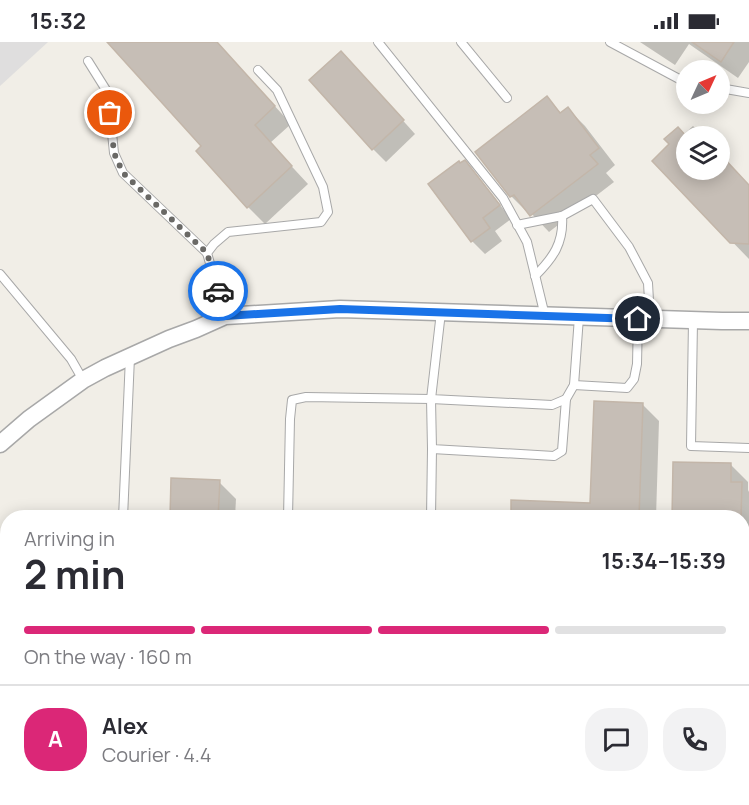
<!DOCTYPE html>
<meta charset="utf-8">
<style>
:root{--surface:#fff;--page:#f2f2f3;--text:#2b2b33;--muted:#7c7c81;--line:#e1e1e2;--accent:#db2777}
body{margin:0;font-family:Manrope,sans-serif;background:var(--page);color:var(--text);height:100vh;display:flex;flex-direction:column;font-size:22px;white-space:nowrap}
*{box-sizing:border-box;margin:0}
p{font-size:20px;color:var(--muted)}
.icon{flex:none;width:33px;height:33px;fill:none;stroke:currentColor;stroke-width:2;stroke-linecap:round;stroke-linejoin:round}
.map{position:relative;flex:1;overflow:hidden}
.panel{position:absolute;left:0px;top:468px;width:750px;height:296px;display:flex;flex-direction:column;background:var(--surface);border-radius:24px 24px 0 0;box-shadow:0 3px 15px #0003}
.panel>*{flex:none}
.needle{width:39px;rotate:46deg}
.buttons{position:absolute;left:676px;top:18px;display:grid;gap:12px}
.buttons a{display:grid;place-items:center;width:54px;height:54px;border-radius:50%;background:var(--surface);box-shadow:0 3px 15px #0003;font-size:30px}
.pin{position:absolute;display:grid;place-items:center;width:51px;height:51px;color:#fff;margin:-26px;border:3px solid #fff;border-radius:50%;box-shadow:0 2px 6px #0007}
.courier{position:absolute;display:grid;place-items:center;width:60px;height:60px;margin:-30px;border:4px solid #1a73e8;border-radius:50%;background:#fff;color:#222;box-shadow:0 2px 8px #0007}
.overview em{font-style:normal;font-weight:700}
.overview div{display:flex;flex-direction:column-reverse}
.overview{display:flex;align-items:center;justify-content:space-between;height:102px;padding:0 24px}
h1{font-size:39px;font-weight:700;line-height:45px}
.bar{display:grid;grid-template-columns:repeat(4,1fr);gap:9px 6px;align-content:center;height:72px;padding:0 24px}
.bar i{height:8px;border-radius:4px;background:var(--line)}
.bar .current{background:var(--accent)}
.bar p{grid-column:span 4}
.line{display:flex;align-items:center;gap:15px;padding:0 24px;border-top:2px solid var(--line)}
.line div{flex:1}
.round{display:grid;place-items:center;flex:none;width:63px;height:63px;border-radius:24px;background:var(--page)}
.status{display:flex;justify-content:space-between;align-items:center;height:42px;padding:0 30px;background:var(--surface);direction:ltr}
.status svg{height:16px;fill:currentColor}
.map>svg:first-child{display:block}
.residential{fill:#dfdede}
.shadow{fill:#0003}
.building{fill:#c6beb6;stroke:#c3b6a9;stroke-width:1.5}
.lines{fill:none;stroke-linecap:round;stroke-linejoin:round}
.lane-casing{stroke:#a8a8a8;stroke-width:10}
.street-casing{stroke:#a8a8a8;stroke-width:19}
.lane{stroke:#fff;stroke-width:8}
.street{stroke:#fff;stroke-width:16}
.done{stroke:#6a6966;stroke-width:6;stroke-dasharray:0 10.8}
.route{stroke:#1a73e8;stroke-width:8}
</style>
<div class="status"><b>15:32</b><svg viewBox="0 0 49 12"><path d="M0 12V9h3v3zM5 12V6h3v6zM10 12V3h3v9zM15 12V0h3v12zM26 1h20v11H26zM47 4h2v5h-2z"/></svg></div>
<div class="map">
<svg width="749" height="763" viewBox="0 0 749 763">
<rect width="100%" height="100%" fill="#f1eee7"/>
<polygon class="residential" points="0,0 48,0 0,44"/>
<g class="shadow">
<polygon points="109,0 217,0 291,82 270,101 308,142 265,182 248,165 203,104"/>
<polygon points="640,0 749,0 749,20 738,36 689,2 675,23"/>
<polygon points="354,24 415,92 386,120 373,107"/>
<polygon points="547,56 562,72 568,67 585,84 615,123 606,131 614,140 549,190 530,170 528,171 511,154"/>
<polygon points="693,84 704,94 687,94 687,128 720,128 720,111 724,115 724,118 749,144 749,217 654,119"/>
<polygon points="464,120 477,133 511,177 495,189 502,199 485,212 472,199 430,142"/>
<polygon points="642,362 659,379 656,476 512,476 592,463"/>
<polygon points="731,423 748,440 748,448 749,450 749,602 742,602 742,476 674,476"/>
<polygon points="219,440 236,457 235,476 172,476"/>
<polygon points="0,633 8,641 8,729 0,730"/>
<polygon points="317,756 368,756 368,763 323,763"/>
</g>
<g class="building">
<polygon points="107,0 217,0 275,64 255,83 292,124 247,166 196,109 201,104"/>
<polygon points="692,0 734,0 721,20"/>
<polygon points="341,9 404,78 372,108 309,38"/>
<polygon points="547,54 560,71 568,65 599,106 590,113 598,122 530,174 514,153 510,155 475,110"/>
<polygon points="678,85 687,95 687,128 720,128 720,112 749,143 749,202 730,201 652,119 669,102 664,97"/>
<polygon points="465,118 500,163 483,176 490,186 471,200 428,142 459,119 460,121"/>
<polygon points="594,359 643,361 639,476 511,476 511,458 590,461"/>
<polygon points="673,420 731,421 731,440 742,440 741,476 672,476"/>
<polygon points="171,436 220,438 218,476 170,476"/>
</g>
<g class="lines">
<defs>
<g id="lane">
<polyline points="378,0 503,156 527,200 545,274"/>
<polyline points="461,0 507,56"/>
<polyline points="610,0 681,38 687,39"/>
<polyline points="88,19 108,51 114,111 123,131 207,211"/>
<polyline points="720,46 749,51"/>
<polyline points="517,183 562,174 593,157 629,205 648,241 650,277"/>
<polyline points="0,232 71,317 83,338"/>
<path d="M535,234c18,-18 29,-33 27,-60"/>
<polyline points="441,270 431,357 552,363 566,357 574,343 579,275"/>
<polyline points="225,274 207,211 214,202 228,190 321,180 328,170 323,145 277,48 258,28"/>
<polyline points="693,279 691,404 749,406"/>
<polyline points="574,343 627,346 634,337 637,322 638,277"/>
<polyline points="123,476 130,315"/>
<polyline points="288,476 290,377 292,358 306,355 431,357 432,407 554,414 562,409 566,357"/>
<polyline points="431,476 432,407"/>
<polyline points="0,540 8,539"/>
<polyline points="87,763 102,756"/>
<polyline points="419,763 419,756"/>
<polyline points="479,763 479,756"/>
</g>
<polyline id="street" points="0,402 29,377 83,338 105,326 169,297 196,287 225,274 340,267 722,279 749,279"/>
</defs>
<use href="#lane" class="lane-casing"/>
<use href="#street" class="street-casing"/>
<use href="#lane" class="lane"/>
<use href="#street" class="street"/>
</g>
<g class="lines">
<polyline class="done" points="110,71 114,111 123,131 207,211 218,249"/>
<polyline class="route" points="218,249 225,274 340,267 638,277"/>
</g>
</svg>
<div class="buttons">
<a><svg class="needle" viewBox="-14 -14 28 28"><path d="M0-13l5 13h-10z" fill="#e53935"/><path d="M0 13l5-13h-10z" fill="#7c7c81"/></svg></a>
<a><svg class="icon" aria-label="layers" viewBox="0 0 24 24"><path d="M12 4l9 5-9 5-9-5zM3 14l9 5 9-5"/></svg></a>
</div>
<div class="pin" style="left:110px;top:71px;background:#ea580c"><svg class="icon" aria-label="bag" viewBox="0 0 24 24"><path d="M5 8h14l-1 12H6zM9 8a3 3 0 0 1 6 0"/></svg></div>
<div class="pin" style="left:638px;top:277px;background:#1f2937"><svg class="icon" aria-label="home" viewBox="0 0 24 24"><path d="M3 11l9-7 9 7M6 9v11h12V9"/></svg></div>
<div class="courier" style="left:218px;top:249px"><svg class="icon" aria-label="car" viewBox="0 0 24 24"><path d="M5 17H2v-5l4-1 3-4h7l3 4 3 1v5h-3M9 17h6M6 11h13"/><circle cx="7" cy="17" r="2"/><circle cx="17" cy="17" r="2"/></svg></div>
<section class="panel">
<div class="overview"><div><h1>2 min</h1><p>Arriving in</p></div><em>15:34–15:39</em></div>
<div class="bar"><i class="current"></i><i class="current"></i><i class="current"></i><i></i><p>On the way · 160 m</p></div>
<div class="line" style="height:108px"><b class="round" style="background:var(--accent);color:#fff">A</b><div><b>Alex</b><p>Courier · 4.4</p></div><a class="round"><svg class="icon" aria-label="chat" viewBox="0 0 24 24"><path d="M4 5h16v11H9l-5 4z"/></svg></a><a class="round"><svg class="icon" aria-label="phone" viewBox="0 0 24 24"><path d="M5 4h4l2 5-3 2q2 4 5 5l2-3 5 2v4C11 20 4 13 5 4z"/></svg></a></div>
</section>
</div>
